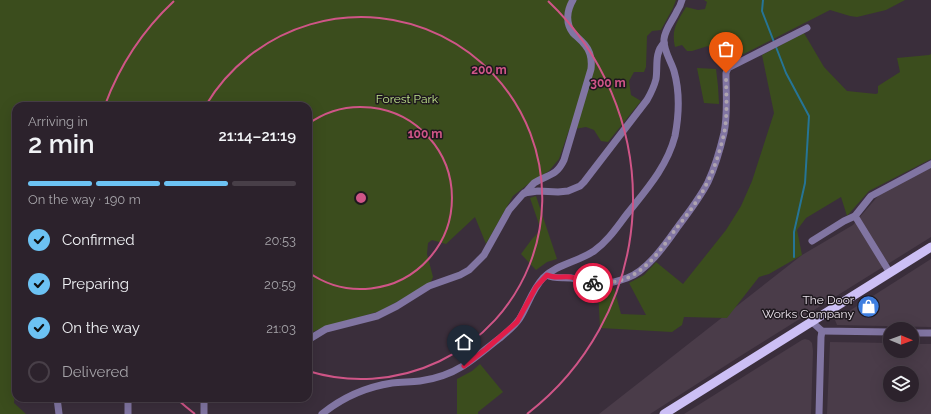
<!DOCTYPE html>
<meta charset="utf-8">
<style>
:root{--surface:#2c222c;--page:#382f38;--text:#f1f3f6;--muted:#a6a4a9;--line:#483f48;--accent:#6cc2f3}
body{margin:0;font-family:Raleway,sans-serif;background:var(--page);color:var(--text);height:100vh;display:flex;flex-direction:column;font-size:15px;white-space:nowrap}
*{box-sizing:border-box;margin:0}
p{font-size:13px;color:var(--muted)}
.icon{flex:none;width:22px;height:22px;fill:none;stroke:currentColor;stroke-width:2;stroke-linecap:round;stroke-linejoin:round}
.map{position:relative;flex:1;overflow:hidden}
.details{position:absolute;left:12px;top:102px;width:300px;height:300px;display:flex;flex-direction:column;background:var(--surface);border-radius:12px;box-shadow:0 4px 16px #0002,0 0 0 1px var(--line)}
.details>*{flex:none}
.needle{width:26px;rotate:91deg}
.buttons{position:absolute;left:883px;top:322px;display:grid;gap:8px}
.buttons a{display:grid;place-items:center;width:36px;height:36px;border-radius:50%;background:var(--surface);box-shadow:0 4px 16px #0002,0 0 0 1px var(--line);font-size:20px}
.pin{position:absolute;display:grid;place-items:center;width:34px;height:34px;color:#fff;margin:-41px -17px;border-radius:50% 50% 50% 0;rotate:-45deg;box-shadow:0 0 4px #0007}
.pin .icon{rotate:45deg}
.courier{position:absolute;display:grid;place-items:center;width:40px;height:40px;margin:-20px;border:3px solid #e11d48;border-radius:50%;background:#fff;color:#222;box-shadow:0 1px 5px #0007}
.overview em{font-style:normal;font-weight:600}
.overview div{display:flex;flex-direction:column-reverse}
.overview{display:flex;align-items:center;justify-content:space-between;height:68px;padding:0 16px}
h1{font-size:26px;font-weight:600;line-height:30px}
.bar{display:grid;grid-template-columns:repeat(4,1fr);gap:6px 4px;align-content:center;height:48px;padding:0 16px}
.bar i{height:5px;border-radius:3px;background:var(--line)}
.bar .active{background:var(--accent)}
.bar p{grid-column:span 4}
ol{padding:0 16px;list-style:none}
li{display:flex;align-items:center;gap:12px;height:44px}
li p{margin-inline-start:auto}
li .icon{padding:4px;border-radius:50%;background:var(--accent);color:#111;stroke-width:4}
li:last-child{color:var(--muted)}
li i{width:22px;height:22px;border:2px solid var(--line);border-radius:50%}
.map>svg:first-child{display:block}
.industrial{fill:#4a3c49;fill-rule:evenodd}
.green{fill:#3b4d1d}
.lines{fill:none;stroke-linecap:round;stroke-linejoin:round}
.stream{stroke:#267496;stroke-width:2}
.minor{stroke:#8175a2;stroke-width:7}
.major{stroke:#ccbff5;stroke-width:9}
.done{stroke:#aea4af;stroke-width:4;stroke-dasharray:0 7.2}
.route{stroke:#e11d48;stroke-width:5}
.ring{fill:none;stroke:#cf5587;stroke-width:2}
.labels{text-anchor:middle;stroke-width:3;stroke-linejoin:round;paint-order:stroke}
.park-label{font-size:12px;fill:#bfe38a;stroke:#1e181e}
.poi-label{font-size:12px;fill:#ece4ed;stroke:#1e181e;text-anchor:end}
.centre{fill:#cf5587;stroke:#1e181e;stroke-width:2}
.ring-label{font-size:12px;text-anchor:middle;font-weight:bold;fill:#cf5587;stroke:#1e181e;stroke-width:3;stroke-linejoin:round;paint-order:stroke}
</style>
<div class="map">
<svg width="931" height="414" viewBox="0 0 931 414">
<rect width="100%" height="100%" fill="#3a2e3b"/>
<g class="industrial">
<polygon points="931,162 931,237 742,355 650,414 599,414 802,255 853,225 884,189"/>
<polygon points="931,259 931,327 837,325 835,320"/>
<polygon points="805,339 809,340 812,343 813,351 811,414 684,414 802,340"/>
<path d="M830,342l60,1v8h22v-7h19v70h-104zM890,373h22v22h-22z"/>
</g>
<g class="green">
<polygon points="0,0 676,0 673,8 661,30 652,31 647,36 646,67 644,72 634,72 629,81 631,95 641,101 608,142 601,141 594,130 586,127 569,130 559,159 549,171 532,181 513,196 486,244 475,217 446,244 432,240 428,243 427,254 433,277 430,284 380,311 322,328 310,333 308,333 308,106 16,106 16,358 14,362 16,383 14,403 26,414 0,414"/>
<path d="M704,0h201l-19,10 -29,7 -7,-1 -20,-6 -104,53 -1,-1c-11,3 -13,-9 -17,-16l-16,5h-5l-5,-6 -7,2c-4,-18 2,-25 11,-40l12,3 7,-1 2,-7z"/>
<polygon points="804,33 824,67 847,91 876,94 878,93 878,86 900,72 897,58 929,55 931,54 931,159 869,191 847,216 841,197 806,218 797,230 802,255 769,274 759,277 727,318 684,317 682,325 672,332 600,328 598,289 614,288 621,314 646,315 629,283 644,275 656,262 683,284 726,230 741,206 752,181 774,113 762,55"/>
<polygon points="697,68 716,69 718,86 719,104 704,103"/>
<polygon points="536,196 557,259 547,262 536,270 521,254 532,239 541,230 530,198"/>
<polygon points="480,364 503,392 478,412 478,414 457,414 457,379 472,371"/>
</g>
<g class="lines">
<g class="stream">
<polyline points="763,0 762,11 774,42"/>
<polyline points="776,47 786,73 809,116 805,183 794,232 794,257"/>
</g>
<g class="minor">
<path d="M525,193c3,-3 6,-7 9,-10 14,-9 22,-6 30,-23l27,-91c1,-9 0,-17 -6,-24 -4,-5 -8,-8 -12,-12 -8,-10 -6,-23 0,-33"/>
<polyline points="855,216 890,273"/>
<polyline points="812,241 844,221 855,216 871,196 931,164"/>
<path d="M547,275c9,5 19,1 29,4 5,1 10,3 15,4 11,2 25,-1 36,-5 20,-7 38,-33 50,-50 11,-15 23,-30 31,-46 7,-15 12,-32 16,-49 4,-19 2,-40 2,-60l2,-5 79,-40"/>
<polyline points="812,322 822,331 890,332"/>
<polyline points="912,333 931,333"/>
<path d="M308,340l18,-11 51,-13 20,-10 32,-20 31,-11 9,-5 15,-15 25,-45 13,-15 2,-2 14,-2 20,1 10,-1 12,-5 4,-4 63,-82c4,-7 7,-13 9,-21 2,-12 -2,-26 8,-36"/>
<polyline points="57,398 59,414"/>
<polyline points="128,398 128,414"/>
<polyline points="204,398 204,414"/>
<path d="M322,414c21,-17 44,-27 70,-31 9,-1 19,-1 28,-2 15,-2 30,-7 43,-15 13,-8 25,-19 37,-28 7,-6 15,-12 20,-20 8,-13 12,-28 23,-40 14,-14 35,-16 51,-27 14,-10 23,-24 33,-37 19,-24 40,-47 48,-78 4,-21 5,-44 -1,-65 -3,-10 -11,-21 -10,-32 1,-10 9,-19 13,-28 2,-3 4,-7 5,-11"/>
<polyline points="819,414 821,337 822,331"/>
</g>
<polyline class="major" points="664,414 931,247"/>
</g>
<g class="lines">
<path class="done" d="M593,283c13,1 27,-1 38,-7 19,-10 32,-29 44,-46 12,-15 24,-30 32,-47 8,-15 13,-33 17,-49 4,-20 2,-41 2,-61"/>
<path class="route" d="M464,366l22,-17 31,-27 19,-35 11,-12c8,4 14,1 23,2 8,1 15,5 23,6"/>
</g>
<g class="ring">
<path d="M308 124A91 91 0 1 1 308 272"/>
<path d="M206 105A181 181 0 1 1 308 371"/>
<path d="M195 414A272 272 0 0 1 177 399M105 105A272 272 0 0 1 174 1M548 1A272 272 0 0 1 527 414"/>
</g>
<defs>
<symbol id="shop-disc" viewBox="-11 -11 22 22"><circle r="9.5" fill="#3f7fe0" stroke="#1e181e"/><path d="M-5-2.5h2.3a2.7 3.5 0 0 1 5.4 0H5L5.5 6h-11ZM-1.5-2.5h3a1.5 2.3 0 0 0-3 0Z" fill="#fff"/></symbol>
</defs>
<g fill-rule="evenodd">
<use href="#shop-disc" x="856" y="294" width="25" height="25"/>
</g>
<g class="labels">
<g class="park-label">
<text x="407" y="103">Forest Park</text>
</g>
<g class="poi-label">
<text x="854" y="304">The Door<tspan x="854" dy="14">Works Company</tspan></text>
</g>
</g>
<circle cx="361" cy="198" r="6" class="centre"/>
<g class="ring-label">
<text x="489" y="74">200 m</text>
<text x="608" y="87">300 m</text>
<text x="425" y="138">100 m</text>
</g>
</svg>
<div class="buttons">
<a><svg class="needle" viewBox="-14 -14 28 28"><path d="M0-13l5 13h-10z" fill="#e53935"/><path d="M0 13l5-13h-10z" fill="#a6a4a9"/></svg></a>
<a><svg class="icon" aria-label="layers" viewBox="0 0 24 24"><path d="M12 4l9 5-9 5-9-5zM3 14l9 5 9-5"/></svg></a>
</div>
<div class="pin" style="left:726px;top:73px;background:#ea580c"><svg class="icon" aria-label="bag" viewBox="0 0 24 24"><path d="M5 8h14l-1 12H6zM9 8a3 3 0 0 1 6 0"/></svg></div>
<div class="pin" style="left:464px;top:366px;background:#1f2937"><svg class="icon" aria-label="home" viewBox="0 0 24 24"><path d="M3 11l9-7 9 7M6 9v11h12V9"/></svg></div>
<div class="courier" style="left:593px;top:283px"><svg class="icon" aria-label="bike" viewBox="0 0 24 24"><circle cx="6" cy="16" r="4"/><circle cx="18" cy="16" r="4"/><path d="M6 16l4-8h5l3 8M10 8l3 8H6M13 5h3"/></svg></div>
<section class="details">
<div class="overview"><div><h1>2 min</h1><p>Arriving in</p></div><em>21:14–21:19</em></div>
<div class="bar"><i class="active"></i><i class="active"></i><i class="active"></i><i></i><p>On the way · 190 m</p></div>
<ol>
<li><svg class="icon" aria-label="check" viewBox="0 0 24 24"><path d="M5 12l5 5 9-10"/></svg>Confirmed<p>20:53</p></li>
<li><svg class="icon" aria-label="check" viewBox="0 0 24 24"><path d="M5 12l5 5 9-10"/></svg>Preparing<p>20:59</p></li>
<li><svg class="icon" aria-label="check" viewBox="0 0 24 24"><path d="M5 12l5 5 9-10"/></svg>On the way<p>21:03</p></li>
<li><i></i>Delivered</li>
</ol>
</section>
</div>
